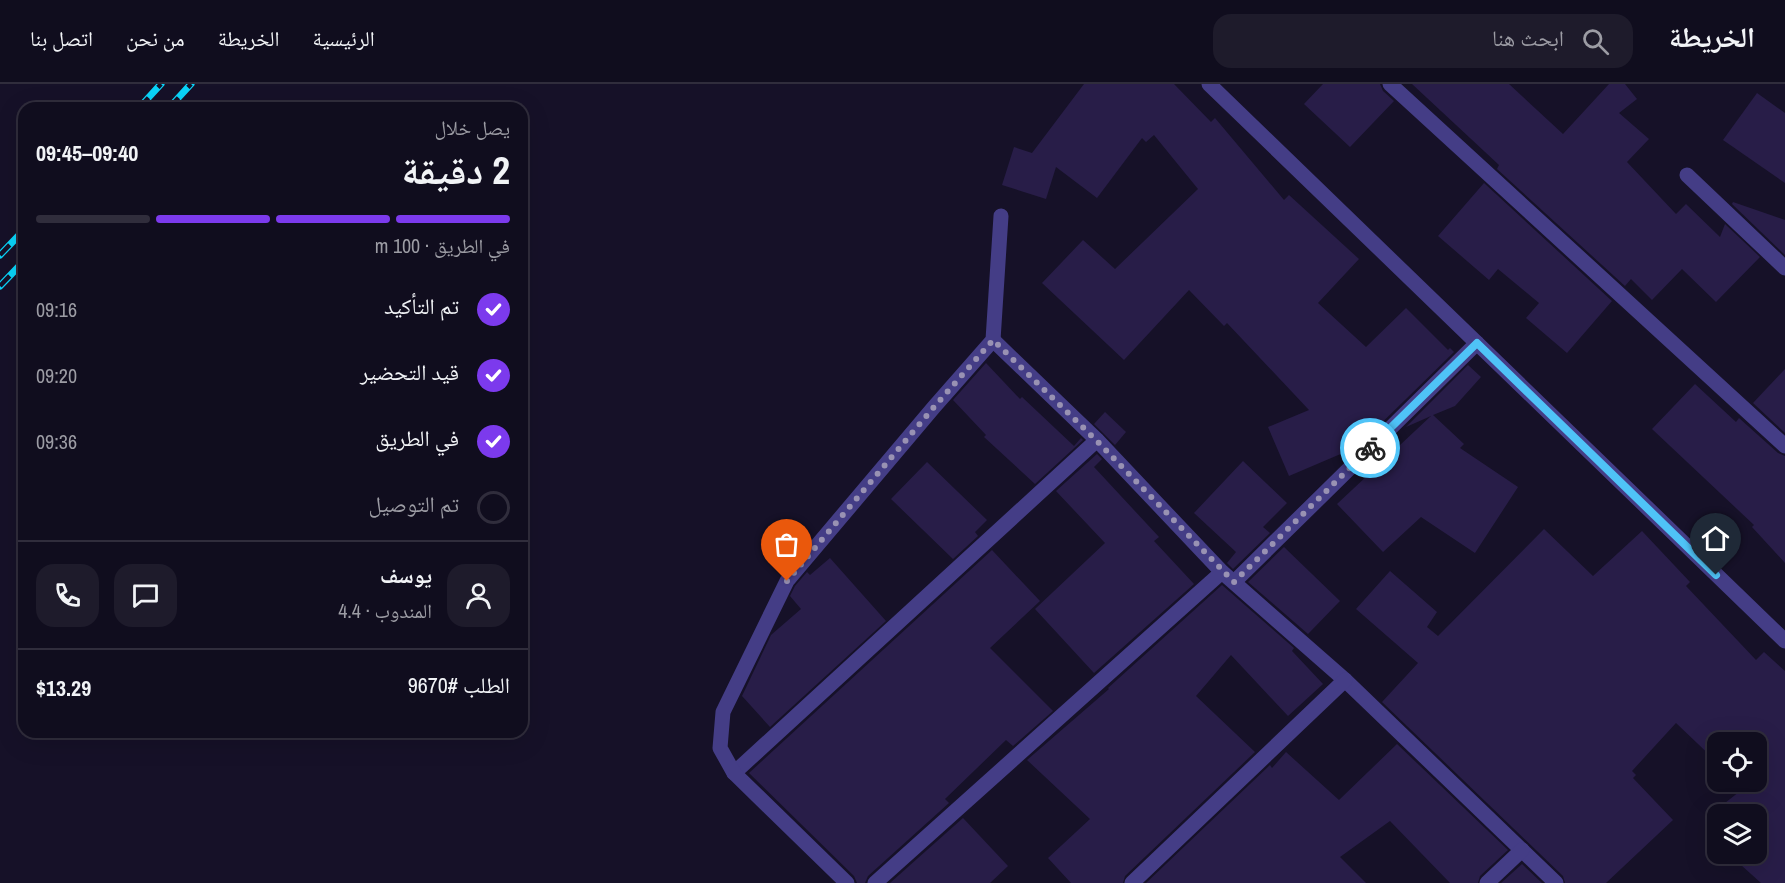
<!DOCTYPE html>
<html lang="ar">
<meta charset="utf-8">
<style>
:root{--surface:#100d1e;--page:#1e1b2b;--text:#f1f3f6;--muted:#9c9ca4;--line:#302d3c;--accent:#7c3aed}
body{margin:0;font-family:"Archivo Narrow","Noto Naskh Arabic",sans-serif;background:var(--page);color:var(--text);direction:rtl;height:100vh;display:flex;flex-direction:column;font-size:22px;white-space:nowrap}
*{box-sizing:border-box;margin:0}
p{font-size:20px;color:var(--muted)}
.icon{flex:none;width:33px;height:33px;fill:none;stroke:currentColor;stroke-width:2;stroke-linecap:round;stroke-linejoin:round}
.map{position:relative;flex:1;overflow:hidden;direction:ltr}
.drawer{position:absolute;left:18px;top:18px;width:510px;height:636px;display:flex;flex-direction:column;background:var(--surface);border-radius:18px;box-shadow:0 6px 24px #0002,0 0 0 2px var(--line);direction:rtl}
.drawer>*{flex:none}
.controls{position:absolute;left:1707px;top:648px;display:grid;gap:12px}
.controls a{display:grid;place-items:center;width:60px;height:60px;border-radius:12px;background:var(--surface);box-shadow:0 6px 24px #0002,0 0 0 2px var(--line);font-size:30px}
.pin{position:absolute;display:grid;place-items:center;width:51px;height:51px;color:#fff;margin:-62px -26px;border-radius:50% 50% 50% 0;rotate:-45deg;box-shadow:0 0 6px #0007}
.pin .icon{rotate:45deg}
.courier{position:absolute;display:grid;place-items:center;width:60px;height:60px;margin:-30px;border:4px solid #4fc3f7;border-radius:50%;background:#fff;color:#222;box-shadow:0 2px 8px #0007}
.overview em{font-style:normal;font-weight:800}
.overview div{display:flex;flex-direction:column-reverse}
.overview{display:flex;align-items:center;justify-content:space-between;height:102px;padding:0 18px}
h1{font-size:39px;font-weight:800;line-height:45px}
.bar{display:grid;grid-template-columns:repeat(4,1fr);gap:9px 6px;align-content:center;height:72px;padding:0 18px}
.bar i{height:8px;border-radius:4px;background:var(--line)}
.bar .on{background:var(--accent)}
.bar p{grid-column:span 4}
.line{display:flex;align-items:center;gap:15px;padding:0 18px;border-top:2px solid var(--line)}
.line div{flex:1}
.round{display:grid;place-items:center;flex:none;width:63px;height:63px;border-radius:18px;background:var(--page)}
ol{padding:0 18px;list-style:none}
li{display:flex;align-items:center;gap:18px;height:66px}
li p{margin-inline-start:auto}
li .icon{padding:6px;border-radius:50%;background:var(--accent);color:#fff;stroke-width:4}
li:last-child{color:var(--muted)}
li i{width:33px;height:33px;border:3px solid var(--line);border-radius:50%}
header{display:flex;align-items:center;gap:36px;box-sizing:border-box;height:84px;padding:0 30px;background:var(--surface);border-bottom:2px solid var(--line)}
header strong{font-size:28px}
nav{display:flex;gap:33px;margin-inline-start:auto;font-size:21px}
.search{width:420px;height:54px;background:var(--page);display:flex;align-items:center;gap:15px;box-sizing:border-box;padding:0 21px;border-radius:18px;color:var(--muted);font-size:22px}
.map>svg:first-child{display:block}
.building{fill:#281d48}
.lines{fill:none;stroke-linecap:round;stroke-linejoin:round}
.minor{stroke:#443d86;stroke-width:15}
.rail-casing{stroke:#0ad4f9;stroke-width:7}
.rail{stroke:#161128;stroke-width:4.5;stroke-dasharray:14;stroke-linecap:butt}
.done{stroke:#9992b3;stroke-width:6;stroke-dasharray:0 10.8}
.route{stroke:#4fc3f7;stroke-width:8}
</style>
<header>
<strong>الخريطة</strong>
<div class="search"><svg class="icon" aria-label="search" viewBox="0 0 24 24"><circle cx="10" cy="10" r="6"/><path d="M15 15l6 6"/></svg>ابحث هنا</div>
<nav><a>الرئيسية</a><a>الخريطة</a><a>من نحن</a><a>اتصل بنا</a></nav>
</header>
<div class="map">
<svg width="1785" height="799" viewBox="0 0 1785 799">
<rect width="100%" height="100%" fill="#161128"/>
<g class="building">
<polygon points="1084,0 1174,0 1211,38 1215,34 1284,116 1289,111 1359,175 1318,219 1366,263 1406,224 1448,266 1450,264 1454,268 1357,363 1289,392 1268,343 1309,326 1227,239 1224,242 1189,206 1124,276 1042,199 1083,156 1115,185 1198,105 1154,51 1146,58 1142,54 1097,114 1056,83 1046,115 1002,101 1014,63 1032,69"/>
<polygon points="1323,0 1380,0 1383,7 1394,17 1350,63 1304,20"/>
<polygon points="1412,0 1509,0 1563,50 1609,0 1625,0 1637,15 1619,29 1649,55 1627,78 1676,130 1686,120 1720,153 1725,140 1760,173 1716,218 1682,185 1652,216 1631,195 1625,202 1497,85 1499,81"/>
<polygon points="1757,9 1785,29 1785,99 1723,56"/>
<polygon points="1484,99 1612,217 1567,269 1526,234 1539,219 1498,185 1489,196 1438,152"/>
<polygon points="1733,118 1785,136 1785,171 1732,120"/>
<polygon points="986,279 1020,315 1022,313 1074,362 1081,354 1083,356 1035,400 984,353 986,351 953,316"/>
<polygon points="1468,281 1481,293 1455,322 1433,331 1464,360 1460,364 1518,403 1475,469 1421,433 1383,468 1337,420 1431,332 1406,343"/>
<polygon points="1785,285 1785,349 1753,319"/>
<polygon points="1695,300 1736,338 1739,334 1778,369 1785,372 1785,479 1752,443 1754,441 1652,345"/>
<polygon points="1105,328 1126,348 1115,361 1094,340"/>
<polygon points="1097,370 1102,375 1094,383 1159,453 1154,457 1194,500 1094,589 1035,525 1105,459 1056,407"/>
<polygon points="1243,377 1287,419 1263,443 1270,449 1233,485 1227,479 1236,468 1194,429"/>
<polygon points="927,378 987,436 975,448 978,452 953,475 891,415"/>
<polygon points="1544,445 1593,492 1642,447 1690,498 1686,502 1756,576 1764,568 1785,587 1785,799 1761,799 1731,772 1733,770 1756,770 1756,744 1768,730 1711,730 1744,704 1737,698 1756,698 1756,658 1718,658 1718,679 1676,639 1632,687 1636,691 1633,694 1673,736 1606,799 1565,799 1563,792 1382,618 1418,579 1356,525 1390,487 1437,528 1427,543 1438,552"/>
<polygon points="1284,463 1340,517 1308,550 1248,498"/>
<polygon points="992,466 1040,517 990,564 1053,627 1013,662 1006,656 945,715 949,719 868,792 865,799 857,799 854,792 749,689"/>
<polygon points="830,474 886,537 770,643 742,612 771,551 801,525 790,512 795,502 807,488 810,491"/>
<polygon points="1222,501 1294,564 1292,567 1323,600 1288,632 1231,571 1196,612 1255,668 1125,792 1123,799 1071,799 1048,774 1090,735 1027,676 1109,605 1108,604"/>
<polygon points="1397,660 1508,766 1480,792 1478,799 1450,799 1390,737 1340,773 1366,799 1146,799 1270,681 1272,684 1286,668 1339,716"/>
<polygon points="963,734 1008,782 990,799 890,799"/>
<polygon points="1522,780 1542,799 1501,799"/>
</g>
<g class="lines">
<g class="minor">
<polyline points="1209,0 1785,557"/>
<polyline points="1390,0 1785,362"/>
<polyline points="1687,91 1785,184"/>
<polyline points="993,256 1097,356 1222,488 1345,596 1556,799"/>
<polyline points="1234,498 1477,259"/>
<polyline points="734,689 1097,356"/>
<polyline points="847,799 734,689 720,664 723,628 787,497 934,323 993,256 1001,132"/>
<polyline points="875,799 1222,488"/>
<polyline points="1132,799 1345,596"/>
<polyline points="1487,799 1522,766"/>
</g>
<defs>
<g id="rail">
<polyline points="139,24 161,0"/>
<polyline points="169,24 191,0"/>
<polyline points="0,171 24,146"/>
<polyline points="0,202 24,177"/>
</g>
</defs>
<use href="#rail" class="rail-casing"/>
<use href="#rail" class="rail"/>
</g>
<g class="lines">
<polyline class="done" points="787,497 934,323 993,256 1097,357 1234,498 1370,364"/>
<polyline class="route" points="1370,364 1477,259 1716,491"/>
</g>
</svg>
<div class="controls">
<a><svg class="icon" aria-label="locate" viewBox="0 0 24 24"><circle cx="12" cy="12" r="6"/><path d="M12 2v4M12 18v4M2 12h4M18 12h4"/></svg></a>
<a><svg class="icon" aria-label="layers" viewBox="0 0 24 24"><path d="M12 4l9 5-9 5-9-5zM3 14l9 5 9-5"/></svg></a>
</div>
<div class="pin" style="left:787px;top:497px;background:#ea580c"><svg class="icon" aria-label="bag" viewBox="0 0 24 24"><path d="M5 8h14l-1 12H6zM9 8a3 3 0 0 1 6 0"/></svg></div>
<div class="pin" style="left:1716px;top:491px;background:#1f2937"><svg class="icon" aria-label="home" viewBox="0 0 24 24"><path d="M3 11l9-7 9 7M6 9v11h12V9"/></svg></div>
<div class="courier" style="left:1370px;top:364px"><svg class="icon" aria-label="bike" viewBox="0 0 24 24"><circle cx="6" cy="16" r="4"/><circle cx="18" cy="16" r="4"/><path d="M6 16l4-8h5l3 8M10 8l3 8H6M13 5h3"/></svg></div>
<section class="drawer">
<div class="overview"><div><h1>2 دقيقة</h1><p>يصل خلال</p></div><em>09:40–09:45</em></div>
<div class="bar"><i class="on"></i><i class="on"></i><i class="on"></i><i></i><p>في الطريق · 100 m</p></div>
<ol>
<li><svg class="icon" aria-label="check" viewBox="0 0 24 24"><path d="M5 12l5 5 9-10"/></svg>تم التأكيد<p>09:16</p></li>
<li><svg class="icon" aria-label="check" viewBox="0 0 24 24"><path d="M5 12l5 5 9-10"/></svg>قيد التحضير<p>09:20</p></li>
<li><svg class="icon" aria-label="check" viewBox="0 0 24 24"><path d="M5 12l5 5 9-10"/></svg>في الطريق<p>09:36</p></li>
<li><i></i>تم التوصيل</li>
</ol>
<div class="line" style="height:108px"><a class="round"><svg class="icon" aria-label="person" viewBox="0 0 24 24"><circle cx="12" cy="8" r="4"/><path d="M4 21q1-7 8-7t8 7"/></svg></a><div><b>يوسف</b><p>المندوب · 4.4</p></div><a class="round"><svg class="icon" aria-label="chat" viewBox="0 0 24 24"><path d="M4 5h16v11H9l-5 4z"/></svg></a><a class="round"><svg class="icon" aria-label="phone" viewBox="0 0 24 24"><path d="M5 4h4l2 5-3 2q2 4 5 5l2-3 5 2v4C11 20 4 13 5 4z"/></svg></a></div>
<div class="line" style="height:78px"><div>الطلب #9670</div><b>$13.29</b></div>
</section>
</div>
